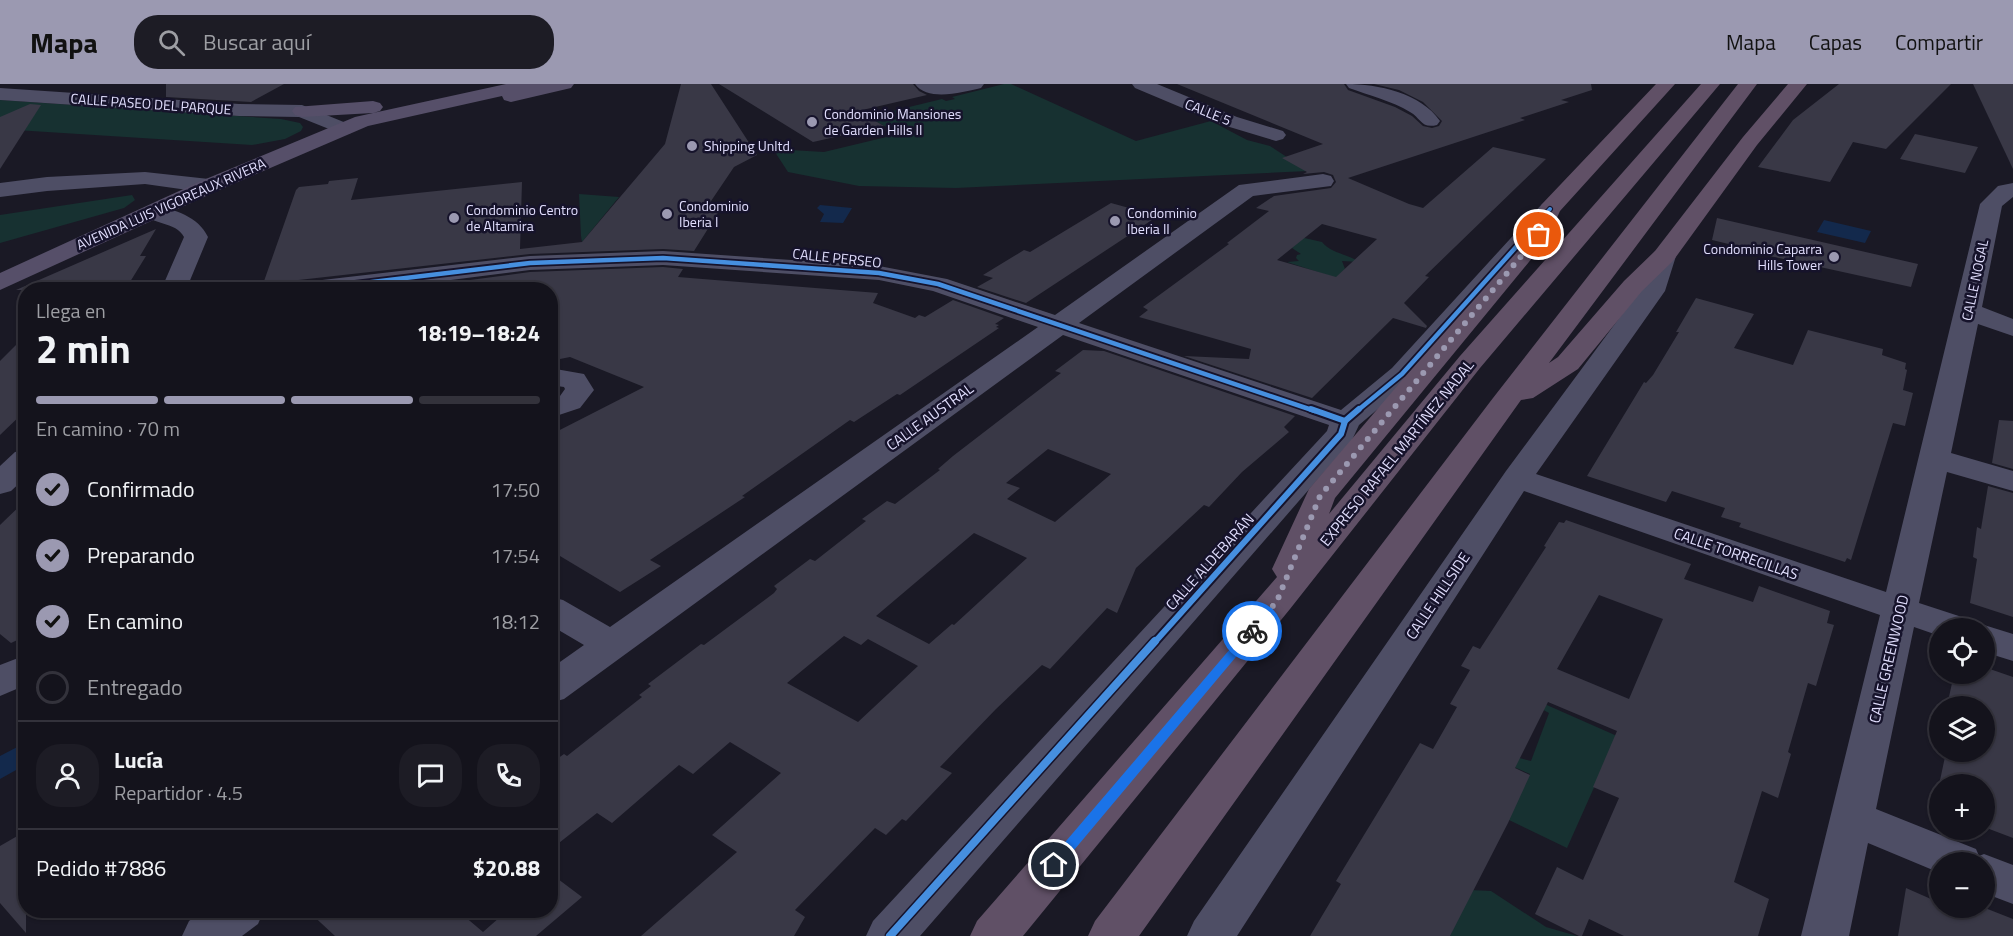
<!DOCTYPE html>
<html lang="es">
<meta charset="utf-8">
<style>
:root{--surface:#14131c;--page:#1d1c25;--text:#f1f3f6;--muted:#9d9ea3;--line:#33323b;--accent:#9b99b1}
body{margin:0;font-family:"Titillium Web",sans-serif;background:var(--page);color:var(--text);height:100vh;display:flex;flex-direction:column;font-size:22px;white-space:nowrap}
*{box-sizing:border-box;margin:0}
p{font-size:20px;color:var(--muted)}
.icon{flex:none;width:33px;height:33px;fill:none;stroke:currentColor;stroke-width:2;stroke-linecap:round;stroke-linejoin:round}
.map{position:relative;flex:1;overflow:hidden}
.details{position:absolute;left:18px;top:198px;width:540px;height:636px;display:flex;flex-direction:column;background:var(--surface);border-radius:24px;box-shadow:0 2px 4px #0004,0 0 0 2px var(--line)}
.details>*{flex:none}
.fabs{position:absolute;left:1929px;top:534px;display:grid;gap:12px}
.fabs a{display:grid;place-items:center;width:66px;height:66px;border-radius:50%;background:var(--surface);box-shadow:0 2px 4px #0004,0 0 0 2px var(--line);font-size:30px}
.pin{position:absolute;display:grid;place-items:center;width:51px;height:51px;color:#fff;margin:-26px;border:3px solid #fff;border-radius:50%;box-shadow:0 2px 6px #0007}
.courier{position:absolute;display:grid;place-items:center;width:60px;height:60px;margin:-30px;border:4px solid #1a73e8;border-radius:50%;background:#fff;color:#222;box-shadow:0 2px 8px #0007}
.head em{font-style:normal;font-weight:700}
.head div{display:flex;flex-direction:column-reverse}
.head{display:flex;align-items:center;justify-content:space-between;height:102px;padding:0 18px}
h1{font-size:39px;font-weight:700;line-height:45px}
.bar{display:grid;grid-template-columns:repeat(4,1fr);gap:9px 6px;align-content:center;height:72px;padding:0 18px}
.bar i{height:8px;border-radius:4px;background:var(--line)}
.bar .active{background:var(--accent)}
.bar p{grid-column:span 4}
.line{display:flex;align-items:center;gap:15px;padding:0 18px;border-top:2px solid var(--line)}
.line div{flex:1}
.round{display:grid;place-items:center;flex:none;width:63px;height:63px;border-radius:24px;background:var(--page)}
ol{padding:0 18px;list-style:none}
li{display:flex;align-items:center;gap:18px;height:66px}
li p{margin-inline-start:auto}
li .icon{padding:6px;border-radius:50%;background:var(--accent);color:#111;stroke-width:4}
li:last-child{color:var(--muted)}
li i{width:33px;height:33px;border:3px solid var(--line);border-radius:50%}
header{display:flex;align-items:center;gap:36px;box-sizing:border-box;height:84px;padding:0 30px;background:var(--accent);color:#111}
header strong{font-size:28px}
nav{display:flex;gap:33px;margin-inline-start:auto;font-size:21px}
.search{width:420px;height:54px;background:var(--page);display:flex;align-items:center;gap:15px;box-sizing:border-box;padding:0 21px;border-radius:24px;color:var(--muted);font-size:22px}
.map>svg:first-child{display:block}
.green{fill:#173131}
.water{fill:#13294c}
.building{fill:#393846;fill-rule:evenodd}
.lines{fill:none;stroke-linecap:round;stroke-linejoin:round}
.minor{fill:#4e4e65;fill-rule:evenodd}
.major{fill:#564f69;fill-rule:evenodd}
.highway{fill:#605066;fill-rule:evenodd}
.cycleway-far3-casing{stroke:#16132b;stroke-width:6}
.cycleway-far2-casing{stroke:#16132b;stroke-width:8}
.cycleway-far1-casing{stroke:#16132b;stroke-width:10}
.cycleway-casing{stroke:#16132b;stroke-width:11}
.cycleway-far3{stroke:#468fdf;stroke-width:4}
.cycleway-far2{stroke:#468fdf;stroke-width:4.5}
.cycleway-far1{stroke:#468fdf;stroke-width:6}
.cycleway{stroke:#468fdf;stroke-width:8}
.route{fill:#1a73e8}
.done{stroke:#9b99b1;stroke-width:6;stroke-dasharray:0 10.8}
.poi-dot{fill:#9b99b1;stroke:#16132b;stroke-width:2}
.labels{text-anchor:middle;stroke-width:5;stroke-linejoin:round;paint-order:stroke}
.far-street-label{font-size:14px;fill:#e1defd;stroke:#16132b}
.far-poi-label{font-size:14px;fill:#e1defd;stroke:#16132b;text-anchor:start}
.street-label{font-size:15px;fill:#e1defd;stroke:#16132b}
</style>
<header>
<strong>Mapa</strong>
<div class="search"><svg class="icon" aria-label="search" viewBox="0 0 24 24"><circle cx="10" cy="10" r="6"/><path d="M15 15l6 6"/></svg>Buscar aquí</div>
<nav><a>Mapa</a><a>Capas</a><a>Compartir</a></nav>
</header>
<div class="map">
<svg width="2013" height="852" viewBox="0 0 2013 852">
<rect width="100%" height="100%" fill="#1a1925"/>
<g class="green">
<polygon points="1004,0 1011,0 1136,57 1211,37 1247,56 1270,62 1308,87 956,104 859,102 788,88 773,65 824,68 899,50 868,33 942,15 946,17 955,15 952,13"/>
<polygon points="0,16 281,35 300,39 303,43 301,47 285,55 252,61 0,45"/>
<polygon points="579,110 619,113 582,158 581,152"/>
<polygon points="132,111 135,116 124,124 0,159 0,131"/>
<path d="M1300,153l22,5c8,11 26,12 37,20l-17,-1 3,8 -9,9 -49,-16 12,-1 -3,-3 1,-3 4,-1 -9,-6z"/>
<polygon points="1540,618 1617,652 1567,764 1507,735 1530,690 1452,656 1531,677 1549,629 1538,623"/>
<polygon points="1470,806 1491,807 1546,843 1577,852 1450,852"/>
</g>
<g class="water">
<polygon points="820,121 852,124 843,139 820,138 824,130 817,124"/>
<polygon points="1824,136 1871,147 1865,159 1817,148"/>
<polygon points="25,659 25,681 0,695 0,672"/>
</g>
<g class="building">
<polygon points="166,0 284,0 251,18 166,13"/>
<polygon points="681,0 711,0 757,71 734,83 707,123 721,124 694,167 663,165 530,170 263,200 296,106 299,103 328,100 329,97 358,94 351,116 522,98 520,165 582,158 665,60"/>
<polygon points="719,0 913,0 919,7 927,11 858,27 884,42 813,58"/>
<path d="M1177,0h167l4,6 47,17 17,9 11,10 9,2 7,-2 3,-5 -19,-19 -24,-12 -25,-6h217l1,6 -31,10 8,2 -49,16 5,2 -177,58 61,26 14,4 70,-61 53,12 -121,117 4,1 -25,26 23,23 -1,2 -33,-10 -81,80 -128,-42 65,3 2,-10 -112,-32 9,-7 -5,-3 86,-63 -2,-1 42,-32 -13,-3 18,-12 57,-8 5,-6 -3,-7 -9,-3 -21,2 4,-2 -25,-14 41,-14zM1322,140l55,15 -41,38 -59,-17z"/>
<polygon points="1839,0 1951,0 1886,65 1853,58 1830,98 1758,83 1793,36"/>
<polygon points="1973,0 2013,0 2013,85"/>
<polygon points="30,20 41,21 0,85 0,33"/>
<polygon points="1915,50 1978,63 1965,89 1900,75"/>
<polygon points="1111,119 1158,132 1026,219 977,203 993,194 983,191 1024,166 1030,168"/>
<polygon points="1717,134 1918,180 1911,203 1765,171 1766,169 1712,156"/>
<polygon points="156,145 140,172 146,172 125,206 16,206"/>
<polygon points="663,183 683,185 678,193 878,209 873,219 915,234 919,231 925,233 953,216 1004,234 995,240 999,241 996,243 999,244 900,311 897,310 854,338 850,336 742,412 745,413 650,476 661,482 620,508 550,466 550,351 644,303 570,273 550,277 550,206 394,206 530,188"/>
<polygon points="1696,214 1754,230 1734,264 1793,281 1808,246 1883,265 1882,271 1906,279 1905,285 1907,286 1903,306 1913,309 1905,342 1893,339 1851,476 1847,474 1845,478 1739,443 1741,439 1721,433 1725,424 1672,407 1666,418 1587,392 1644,298 1646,299 1653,291 1679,248 1676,248"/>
<polygon points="26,251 26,326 0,351 0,277"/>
<path d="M1083,266l21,1 191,65 -11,11 5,5 -47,40 -33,35 -5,-2 -68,63 -19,45 -10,-5 -57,61 -8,-4 -46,44 -56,58 12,6 -46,48 -4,-2 -16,16 -11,-7 -80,82 10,7 -11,19h-153l96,-84 -25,-17 69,-62 -51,-31 -37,32 -14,-9 -67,58 -15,-10 -47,37v-86l14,-10 3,2 75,-59 -3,-2 12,-9 -3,-2 53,-40 3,1 70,-52 3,-4 -3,-3 36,-27 5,2 51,-40 -4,-2 25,-18 8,3 45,-34 -2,-1 15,-13 108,-83 -6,-2zM1048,365l63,25 -56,48 -48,-23 13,-11 -14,-5zM974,449l53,25 -73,67 -2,-1 -23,20 -53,-28zM844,552l17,9 7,-6 50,27 -60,56 -71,-39z"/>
<polygon points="1999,336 2013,337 2013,385 1992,379"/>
<polygon points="1988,402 2013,409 2013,533 1970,519 1977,475 1973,473 1977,443 1981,445"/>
<polygon points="26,416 26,552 11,559 0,550 0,441"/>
<path d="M1566,436l125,44 -7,15 69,23 6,-16 71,25 -3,12 7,2 -18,61 -8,-3 -20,69 3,2 -13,44 -16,-7 -28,91 35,17 -11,37h-134l-35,-17 -7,17h-3l-44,-22 22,-47 26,13 36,-82 -26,-11 24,-56 -69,-29 -33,66 15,7 -22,48 -58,113h-140l31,-52 -5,-3 84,-138 13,6 24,-42 -7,-3 20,-34 -9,-4 12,-20 7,3 66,-102 -2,-1 15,-24 5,1zM1599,511l64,24 -34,80 -72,-30z"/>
<polygon points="1984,583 2013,593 2013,754 1984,743 1984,700 1940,700 1940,722 1935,720 1946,668 1984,668 1984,622 1947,622 1954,590 1984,590"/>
<polygon points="26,747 26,849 0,819 0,762"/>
<polygon points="550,789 582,813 536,852 335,852 307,826 346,826 357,836 370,826 457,826 483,848 508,826 550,826"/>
<polygon points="1906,804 1940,819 1940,824 1985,824 2013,835 2013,852 1898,852"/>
</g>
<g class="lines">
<g class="minor">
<path d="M915,0h69l-3,4c-18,4 -53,14 -66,-4z"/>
<polygon points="1132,0 1157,0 1237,33 1283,47 1286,51 1283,55 1276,57 1223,41 1135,4"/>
<path d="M1346,0c32,0 75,9 94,37l-3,4c-16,4 -16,-7 -27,-13 -18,-11 -42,-17 -61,-24z"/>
<polygon points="0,4 239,20 302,21 351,41 354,45 351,49 344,51 299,33 239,32 0,16"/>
<polygon points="145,88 209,95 217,97 220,102 217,107 209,109 145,100 47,107 0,113 0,99 47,93"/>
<polygon points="1323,90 1331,92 1334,97 1331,102 1253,112 1079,239 1341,326 1392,284 1542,120 1550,118 1558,120 1561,125 1412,296 1359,341 1352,356 920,852 866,852 873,837 1327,347 1329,341 1063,251 564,615 550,619 550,585 584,561 550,541 550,513 563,516 610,543 1038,243 933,207 879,196 663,181 530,186 372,206 293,206 296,201 305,198 530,172 663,167 879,182 947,195 1055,231 1239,101"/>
<polygon points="2013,99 2013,113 2002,122 1982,223 2013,235 2013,252 1978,240 1951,369 2013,387 2013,407 1947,388 1919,519 1968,535 1973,544 1984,541 2013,550 2013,577 1984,568 1984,544 1940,544 1940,552 1914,543 1876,725 1976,765 1979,772 1984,770 2013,781 2013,820 1984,809 1984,778 1940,778 1940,789 1868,759 1849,852 1801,852 1880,531 1524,407 1237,852 1187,852 1194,837 1506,387 1640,206 1655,167 1664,165 1673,167 1676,172 1665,207 1536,390 1886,508 1980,120 1998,102"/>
<path d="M154,121c21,5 44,11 54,32l-22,53h-25l23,-53c-8,-16 -32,-11 -41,-25l3,-5z"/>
<polygon points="550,284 584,290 594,306 580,324 550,334 550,315 560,312 565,305 564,303 550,301"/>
<polygon points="26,366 26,393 11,407 0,410 0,382 15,368"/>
<polygon points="26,571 26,601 0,612 0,581"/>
<polygon points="204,826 264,826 258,840 242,852 182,852 189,837"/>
</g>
<polygon class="major" points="506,0 574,0 571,4 511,18 504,16 502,12 368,42 217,107 0,206 0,189 201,97 355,33 373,29 302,33 295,31 292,27 295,23 373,17 380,19 383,23 380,27 373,29"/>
<g class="highway">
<polygon points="1656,0 1675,0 1560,127 1547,156 1335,414 1329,430 1460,272 1701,0 1720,0 1480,284 1290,525 1023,852 970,852 977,837 1277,493 1272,485 1309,405 1528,149 1542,120"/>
<polygon points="1738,0 1757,0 1549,279 1558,273 1624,197 1655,167 1743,53 1788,0 1807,0 1757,61 1673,177 1642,207 1578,285 1533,314 1521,316 1139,852 1088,852 1095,837 1493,314"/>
</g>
<defs>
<polyline id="cycleway-far3" points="1533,144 1550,125"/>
<g id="cycleway-far2">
<polyline points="305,206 530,179 663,174 879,189 938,200 1315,327"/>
<polyline points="1357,327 1402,290 1534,143"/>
</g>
<g id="cycleway-far1">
<polyline points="1311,325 1345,337"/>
<polyline points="1154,559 1341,350 1345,337 1359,325"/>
</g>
<polyline id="cycleway" points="890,852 1155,557"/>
</defs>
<use href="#cycleway-far3" class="cycleway-far3-casing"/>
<use href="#cycleway-far2" class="cycleway-far2-casing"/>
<use href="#cycleway-far1" class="cycleway-far1-casing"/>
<use href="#cycleway" class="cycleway-casing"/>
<use href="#cycleway-far3" class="cycleway-far3"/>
<use href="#cycleway-far2" class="cycleway-far2"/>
<use href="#cycleway-far1" class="cycleway-far1"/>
<use href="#cycleway" class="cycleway"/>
</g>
<polygon class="route" points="1252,543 1258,547 1256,549 1059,784 1049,784 1047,781 1049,777 1248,544"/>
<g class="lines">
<polyline class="done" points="1252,547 1277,517 1320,412 1539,151"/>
</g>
<g class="poi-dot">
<circle cx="812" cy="38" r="6"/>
<circle cx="692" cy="62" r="6"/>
<circle cx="667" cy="130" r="6"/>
<circle cx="454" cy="134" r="6"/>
<circle cx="1115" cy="137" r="6"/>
<circle cx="1834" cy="173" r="6"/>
</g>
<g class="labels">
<g class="far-street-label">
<text transform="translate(151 20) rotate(4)" y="5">CALLE PASEO DEL PARQUE</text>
<text transform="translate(1208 28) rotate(22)" y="5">CALLE 5</text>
<text transform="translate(171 120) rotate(-24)" y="5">AVENIDA LUIS VIGOREAUX RIVERA</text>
<text transform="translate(837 174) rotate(6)" y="5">CALLE PERSEO</text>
<text transform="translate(1975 196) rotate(-78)" y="5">CALLE NOGAL</text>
</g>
<g class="far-poi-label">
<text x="824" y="35">Condominio Mansiones<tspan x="824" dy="16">de Garden Hills II</tspan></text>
<text x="704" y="67">Shipping Unltd.</text>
<text x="679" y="127">Condominio<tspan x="679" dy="16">Iberia I</tspan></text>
<text x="466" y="131">Condominio Centro<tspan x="466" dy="16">de Altamira</tspan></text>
<text x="1127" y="134">Condominio<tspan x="1127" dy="16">Iberia II</tspan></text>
<text x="1822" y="170" text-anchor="end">Condominio Caparra<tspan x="1822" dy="16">Hills Tower</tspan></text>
</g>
<g class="street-label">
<text transform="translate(930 333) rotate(-36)" y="5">CALLE AUSTRAL</text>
<text transform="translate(1397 369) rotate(-51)" y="5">EXPRESO RAFAEL MARTÍNEZ NADAL</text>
<text transform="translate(1736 470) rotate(19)" y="5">CALLE TORRECILLAS</text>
<text transform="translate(1210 478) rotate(-48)" y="5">CALLE ALDEBARÁN</text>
<text transform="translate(1438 512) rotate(-56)" y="5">CALLE HILLSIDE</text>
<text transform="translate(1889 575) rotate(-77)" y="5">CALLE GREENWOOD</text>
</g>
</g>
</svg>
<div class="fabs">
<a><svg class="icon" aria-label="locate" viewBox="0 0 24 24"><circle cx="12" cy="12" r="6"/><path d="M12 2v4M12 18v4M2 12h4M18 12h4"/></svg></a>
<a><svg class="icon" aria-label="layers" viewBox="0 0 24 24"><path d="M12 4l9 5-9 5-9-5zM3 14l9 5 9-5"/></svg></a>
<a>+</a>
<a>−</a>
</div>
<div class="pin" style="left:1539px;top:151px;background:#ea580c"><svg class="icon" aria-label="bag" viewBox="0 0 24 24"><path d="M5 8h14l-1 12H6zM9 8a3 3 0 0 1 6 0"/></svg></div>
<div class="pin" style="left:1054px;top:781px;background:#1f2937"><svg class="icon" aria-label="home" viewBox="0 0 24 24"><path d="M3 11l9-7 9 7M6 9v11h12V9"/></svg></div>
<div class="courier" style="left:1252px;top:547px"><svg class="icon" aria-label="bike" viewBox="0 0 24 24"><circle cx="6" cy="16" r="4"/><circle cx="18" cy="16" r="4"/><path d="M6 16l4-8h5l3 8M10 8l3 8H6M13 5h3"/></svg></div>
<section class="details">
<div class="head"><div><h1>2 min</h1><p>Llega en</p></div><em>18:19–18:24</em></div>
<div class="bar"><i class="active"></i><i class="active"></i><i class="active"></i><i></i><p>En camino · 70 m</p></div>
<ol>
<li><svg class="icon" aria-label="check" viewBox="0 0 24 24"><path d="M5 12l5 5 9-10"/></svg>Confirmado<p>17:50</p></li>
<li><svg class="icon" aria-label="check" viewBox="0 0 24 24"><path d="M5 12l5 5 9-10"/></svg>Preparando<p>17:54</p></li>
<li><svg class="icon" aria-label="check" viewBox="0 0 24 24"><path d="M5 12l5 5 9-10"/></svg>En camino<p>18:12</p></li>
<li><i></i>Entregado</li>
</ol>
<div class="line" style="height:108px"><a class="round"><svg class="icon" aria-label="person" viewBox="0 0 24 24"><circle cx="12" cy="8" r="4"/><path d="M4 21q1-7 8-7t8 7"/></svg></a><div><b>Lucía</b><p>Repartidor · 4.5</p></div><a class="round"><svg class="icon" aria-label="chat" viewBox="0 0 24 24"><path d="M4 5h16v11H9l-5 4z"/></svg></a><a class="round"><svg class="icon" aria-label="phone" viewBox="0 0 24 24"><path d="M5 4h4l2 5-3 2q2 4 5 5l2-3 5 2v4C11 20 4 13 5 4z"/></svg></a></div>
<div class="line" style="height:78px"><div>Pedido #7886</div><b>$20.88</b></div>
</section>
</div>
